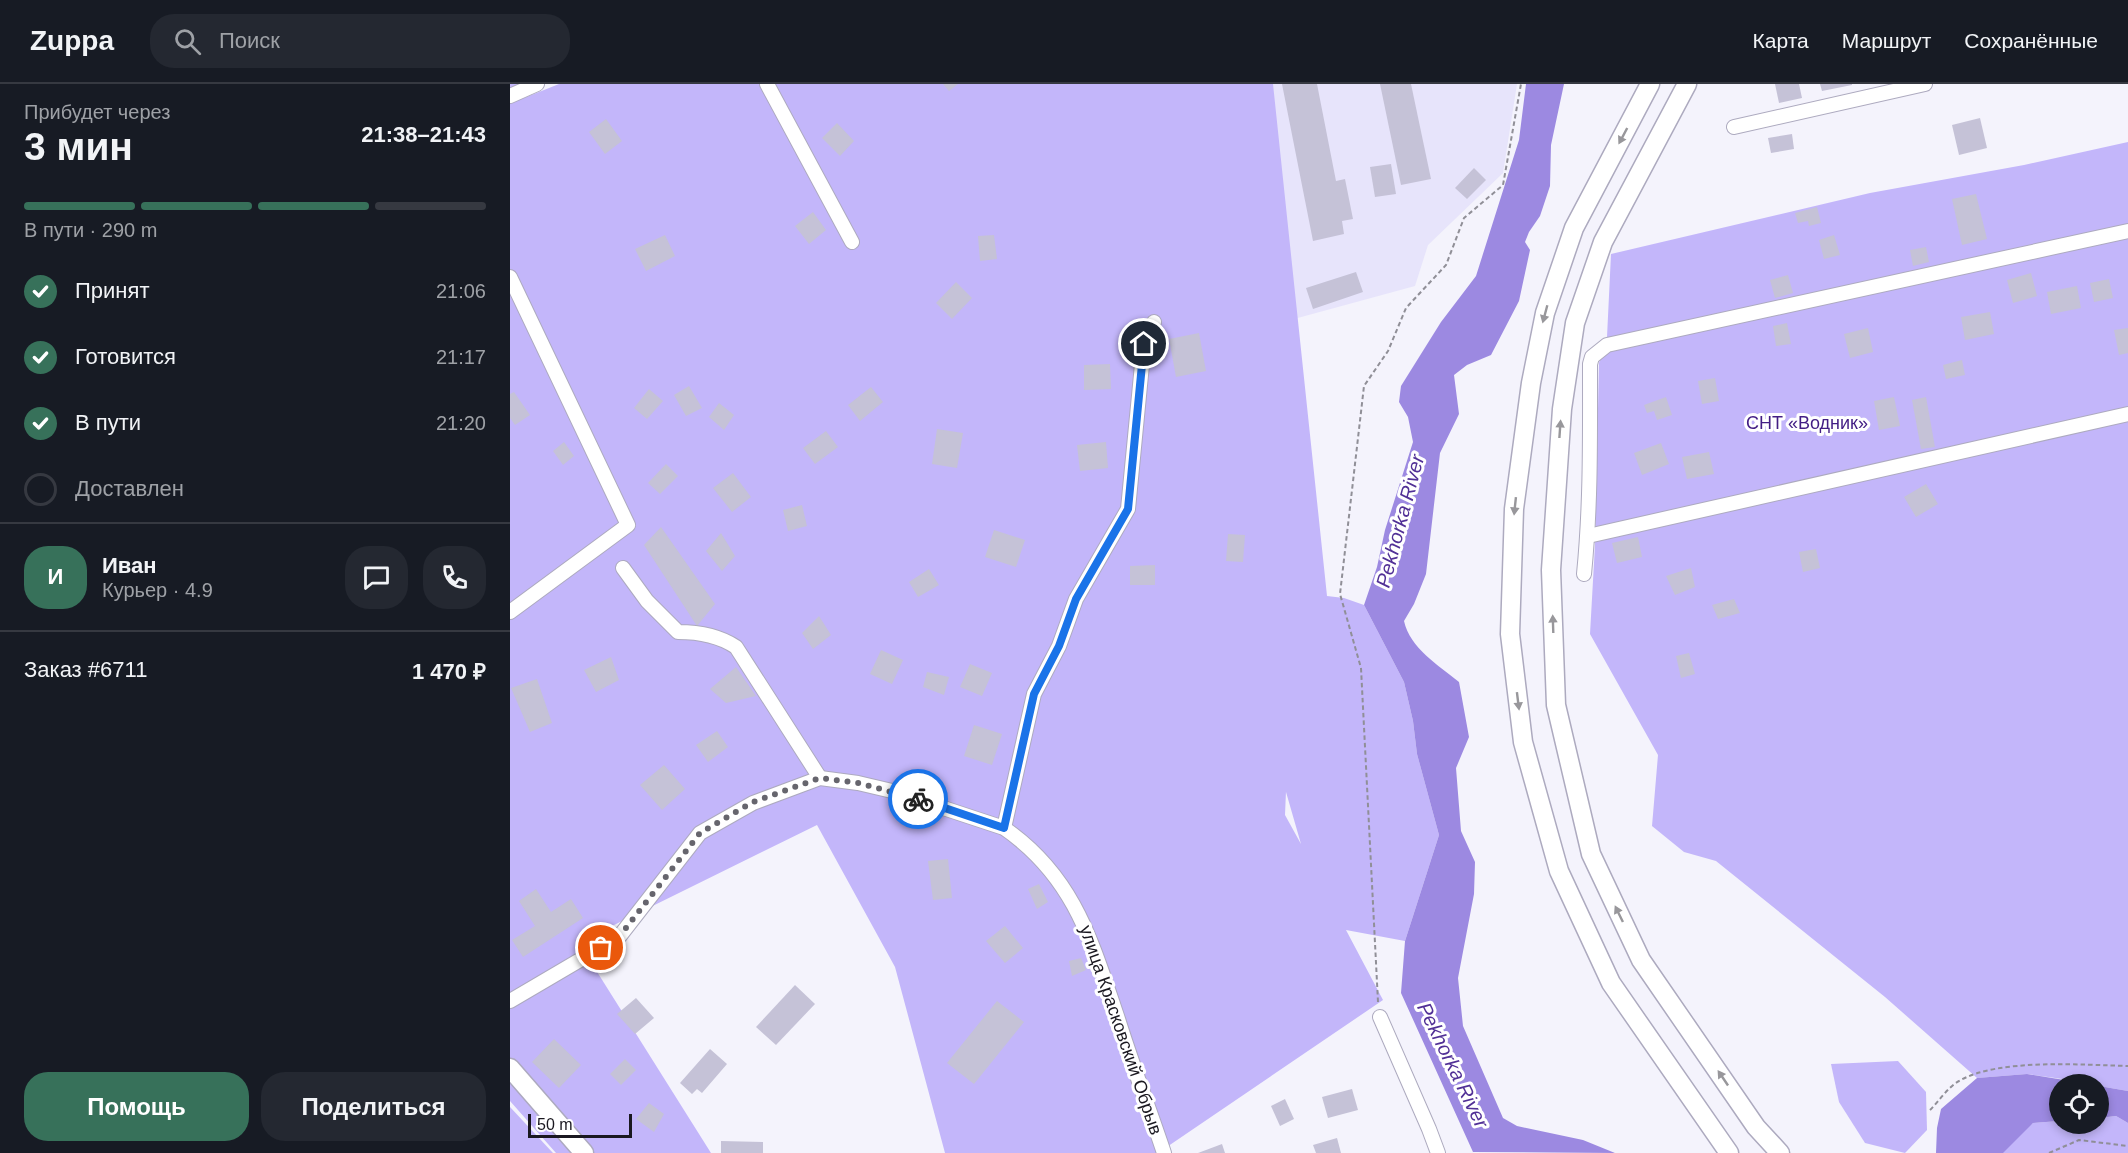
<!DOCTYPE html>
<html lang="ru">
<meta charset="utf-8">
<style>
:root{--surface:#171b24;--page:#242831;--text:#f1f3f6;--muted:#9ea1a6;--line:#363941;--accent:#37715a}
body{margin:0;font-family:Arial,sans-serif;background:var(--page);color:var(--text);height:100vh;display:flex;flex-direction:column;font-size:22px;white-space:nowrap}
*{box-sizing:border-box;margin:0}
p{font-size:20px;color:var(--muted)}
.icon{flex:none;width:33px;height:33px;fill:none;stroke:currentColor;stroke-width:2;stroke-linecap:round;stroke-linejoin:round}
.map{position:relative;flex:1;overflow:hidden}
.side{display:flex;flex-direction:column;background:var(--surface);width:510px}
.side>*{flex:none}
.buttons{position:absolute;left:1539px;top:990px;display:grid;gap:12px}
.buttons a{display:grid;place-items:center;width:60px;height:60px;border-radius:50%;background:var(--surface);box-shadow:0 3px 9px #0003;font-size:30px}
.scale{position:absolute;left:18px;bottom:15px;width:104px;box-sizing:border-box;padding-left:6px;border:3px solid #1a1820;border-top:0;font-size:16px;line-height:21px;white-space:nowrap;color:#1a1820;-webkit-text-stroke:4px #fff;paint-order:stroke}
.pin{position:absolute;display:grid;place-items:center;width:51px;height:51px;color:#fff;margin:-26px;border:3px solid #fff;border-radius:50%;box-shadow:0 2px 6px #0007}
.courier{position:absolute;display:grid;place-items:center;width:60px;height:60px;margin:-30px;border:4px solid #1a73e8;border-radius:50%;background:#fff;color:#222;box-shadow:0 2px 8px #0007}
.head em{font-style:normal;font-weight:600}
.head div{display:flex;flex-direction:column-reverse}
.head{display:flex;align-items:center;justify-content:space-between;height:102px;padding:0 24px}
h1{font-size:39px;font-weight:600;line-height:45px}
.bar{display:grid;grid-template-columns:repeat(4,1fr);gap:9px 6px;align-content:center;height:72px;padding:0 24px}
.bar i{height:8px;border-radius:4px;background:var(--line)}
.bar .on{background:var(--accent)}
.bar p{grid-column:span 4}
.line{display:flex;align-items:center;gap:15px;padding:0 24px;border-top:2px solid var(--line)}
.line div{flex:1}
.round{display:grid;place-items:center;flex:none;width:63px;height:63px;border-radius:24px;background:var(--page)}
ol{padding:0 24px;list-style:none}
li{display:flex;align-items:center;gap:18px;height:66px}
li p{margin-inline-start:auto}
li .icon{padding:6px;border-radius:50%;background:var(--accent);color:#fff;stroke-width:4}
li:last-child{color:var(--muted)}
li i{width:33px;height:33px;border:3px solid var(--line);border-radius:50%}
.cta{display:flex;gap:12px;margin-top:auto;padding:12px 24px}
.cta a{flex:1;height:69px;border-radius:24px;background:var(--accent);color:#fff;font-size:24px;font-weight:600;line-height:69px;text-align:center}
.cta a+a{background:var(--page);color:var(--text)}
header{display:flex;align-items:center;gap:36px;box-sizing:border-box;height:84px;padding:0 30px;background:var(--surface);border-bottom:2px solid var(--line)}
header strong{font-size:28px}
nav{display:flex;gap:33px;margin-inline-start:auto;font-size:21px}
.search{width:420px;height:54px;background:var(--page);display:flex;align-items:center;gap:15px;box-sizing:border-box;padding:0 21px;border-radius:24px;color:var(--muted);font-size:22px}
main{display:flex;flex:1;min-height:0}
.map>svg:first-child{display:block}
.built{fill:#e7e4fb}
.green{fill:#c3b6fa;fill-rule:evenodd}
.water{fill:#9c89e1}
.building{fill:#c5c2d7}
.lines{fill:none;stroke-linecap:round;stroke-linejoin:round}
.minor-casing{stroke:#adaabf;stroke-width:16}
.major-casing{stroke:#adaabf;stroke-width:21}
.path{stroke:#908f97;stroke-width:2;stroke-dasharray:4.5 3;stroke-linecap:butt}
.minor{stroke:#fff;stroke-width:14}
.major{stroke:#fff;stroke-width:18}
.oneway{fill:#98979b}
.done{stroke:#66656d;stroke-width:6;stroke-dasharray:0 10.8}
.route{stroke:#1a73e8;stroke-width:8}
.labels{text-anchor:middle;stroke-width:6;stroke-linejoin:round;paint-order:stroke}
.park-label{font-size:18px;fill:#421d84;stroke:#fff}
.street-label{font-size:18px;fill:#1a1820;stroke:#fff}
.water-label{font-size:20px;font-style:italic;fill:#513096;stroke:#fff}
</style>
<header>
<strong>Zuppa</strong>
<div class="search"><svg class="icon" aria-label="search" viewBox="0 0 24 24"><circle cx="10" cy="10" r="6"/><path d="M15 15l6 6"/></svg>Поиск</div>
<nav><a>Карта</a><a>Маршрут</a><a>Сохранённые</a></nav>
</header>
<main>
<section class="side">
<div class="head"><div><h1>3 мин</h1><p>Прибудет через</p></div><em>21:38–21:43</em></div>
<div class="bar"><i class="on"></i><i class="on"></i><i class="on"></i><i></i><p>В пути · 290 m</p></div>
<ol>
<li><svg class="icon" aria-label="check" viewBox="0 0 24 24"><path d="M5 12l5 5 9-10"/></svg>Принят<p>21:06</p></li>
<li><svg class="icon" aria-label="check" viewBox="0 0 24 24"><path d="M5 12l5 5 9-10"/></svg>Готовится<p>21:17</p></li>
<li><svg class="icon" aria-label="check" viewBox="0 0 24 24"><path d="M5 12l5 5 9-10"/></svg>В пути<p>21:20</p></li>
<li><i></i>Доставлен</li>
</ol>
<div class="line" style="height:108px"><b class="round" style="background:var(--accent);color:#fff">И</b><div><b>Иван</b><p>Курьер · 4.9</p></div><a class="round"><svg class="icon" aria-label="chat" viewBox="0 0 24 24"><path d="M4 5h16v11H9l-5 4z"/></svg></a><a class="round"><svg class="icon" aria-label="phone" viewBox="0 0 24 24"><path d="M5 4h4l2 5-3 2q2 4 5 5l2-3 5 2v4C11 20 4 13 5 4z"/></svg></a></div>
<div class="line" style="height:78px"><div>Заказ #6711</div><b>1 470 ₽</b></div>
<div class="cta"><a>Помощь</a><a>Поделиться</a></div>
</section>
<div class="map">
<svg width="1618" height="1069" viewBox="0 0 1618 1069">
<rect width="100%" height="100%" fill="#f4f3fc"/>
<polygon class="built" points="761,0 1007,0 993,89 918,161 905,202 784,235"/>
<g class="green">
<path d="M0,0h8l6,14 35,-14h714l54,512 17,2 20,7 40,77 9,39 4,33 22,81 -34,106 -59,-11 37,70 -225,153h-213l-50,-186 -78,-142 -209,103 15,17 -29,22 117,186h-155l-46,-52zM776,707v1l15,52 -16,-29z"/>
<polygon points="1618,58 1618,1007 1589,1002 1588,1000 1517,990 1467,994 1375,913 1206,777 1174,768 1142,742 1148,671 1080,550 1085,461 1089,279 1097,253 1101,170 1360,109 1514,81"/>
<polygon points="1388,977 1416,1008 1417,1046 1395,1069 1355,1059 1329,1018 1321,980"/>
<polygon points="0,1023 43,1069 0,1069"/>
<polygon points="1606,1032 1618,1039 1618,1069 1483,1069 1523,1039 1549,1037 1550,1040 1588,1040 1589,1034"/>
</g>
<g class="water">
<path d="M1016,0h38l-13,61 -1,41 -10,30 -11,16 -4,10 5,8 -11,51 -28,54 -24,10 -13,10 5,39 -19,39 -14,121 -12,30 -10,17c6,27 34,44 55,61l10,55 -13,31 5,63 14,31 -1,32 -16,84 5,48 40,92 14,8 66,14 32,13 -142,-1 -72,-159 4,-52 34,-106 -22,-81 -4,-33 -9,-39 -40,-77 13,-38 8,-37 28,-88 -5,-25 -9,-15 2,-16 40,-64 35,-46 43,-136z"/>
<polygon points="1517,990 1579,1000 1550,1000 1549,1037 1523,1039 1493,1069 1426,1069 1427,1044 1431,1025 1467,994"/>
<polygon points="1589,1002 1618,1007 1618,1039 1606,1032 1589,1034"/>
</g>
<g class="building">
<polygon points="433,0 448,0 439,7"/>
<polygon points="772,0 807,0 826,97 835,95 843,135 832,137 834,150 803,157"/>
<polygon points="870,0 901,0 921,95 891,101"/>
<polygon points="1265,0 1289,0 1292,14 1269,19"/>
<polygon points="1310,0 1342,0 1342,1 1312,7"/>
<polygon points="1470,34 1477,64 1449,71 1442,41"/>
<polygon points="96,35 112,57 95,70 79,48"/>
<polygon points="327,39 344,57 330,72 312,54"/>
<polygon points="1282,50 1284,65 1261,69 1258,54"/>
<polygon points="881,80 886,110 865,113 860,83"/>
<polygon points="964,84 976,96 957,115 945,104"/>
<polygon points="1466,110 1477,155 1452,161 1442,115"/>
<polygon points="1307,123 1311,139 1299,142 1298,137 1288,139 1285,129"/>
<polygon points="303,128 316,146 299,160 285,142"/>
<polygon points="155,151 165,172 136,187 125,165"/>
<polygon points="484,151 487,175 470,177 468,152"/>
<polygon points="1324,151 1330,171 1314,175 1309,156"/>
<polygon points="1416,163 1419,178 1403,182 1400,166"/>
<polygon points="846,188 853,208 803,225 796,204"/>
<polygon points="1521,189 1527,212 1503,219 1497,196"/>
<polygon points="1278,191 1283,209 1265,214 1260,196"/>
<polygon points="1599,195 1603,214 1584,218 1580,199"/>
<polygon points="446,198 462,214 442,235 426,219"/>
<polygon points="1567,202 1571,224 1541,230 1537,208"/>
<polygon points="1480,228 1484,250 1455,256 1451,233"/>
<polygon points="1277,239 1281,260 1266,262 1263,242"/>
<polygon points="1358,244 1363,268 1340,274 1334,250"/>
<polygon points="1618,244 1618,269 1609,271 1604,246"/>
<polygon points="689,249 696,287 666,293 659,255"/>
<polygon points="1452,276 1455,291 1436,295 1433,281"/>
<polygon points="600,280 601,305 574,306 574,281"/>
<polygon points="1205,294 1209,317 1192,320 1188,297"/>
<polygon points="179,302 192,324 176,332 164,311"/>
<polygon points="361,303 373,318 350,337 338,321"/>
<polygon points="139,305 153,317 137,335 124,324"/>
<polygon points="4,308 20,331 5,341 0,334 0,310"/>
<polygon points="1156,313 1162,331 1147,336 1144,327 1137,329 1134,321"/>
<polygon points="1384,313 1390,342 1369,346 1364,317"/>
<polygon points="1416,313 1425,363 1411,365 1402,316"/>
<polygon points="209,319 224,331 214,346 199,333"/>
<polygon points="427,345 453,349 447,384 422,380"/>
<polygon points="316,347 328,363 305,380 293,364"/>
<polygon points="54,358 64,372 53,381 43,367"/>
<polygon points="596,358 598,384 570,387 567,361"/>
<polygon points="1151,359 1159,380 1132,391 1124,369"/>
<polygon points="1199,368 1204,390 1177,395 1172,373"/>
<polygon points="156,380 168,392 150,410 138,399"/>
<polygon points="223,389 241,413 222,428 203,404"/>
<polygon points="1416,400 1428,420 1406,433 1394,413"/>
<polygon points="292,421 297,442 278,447 273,426"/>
<polygon points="151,443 205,520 187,542 134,461"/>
<polygon points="484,446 515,456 506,483 475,473"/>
<polygon points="211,449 225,472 212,487 196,467"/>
<polygon points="718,450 735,451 733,478 716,477"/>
<polygon points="1128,453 1132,473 1107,479 1102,459"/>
<polygon points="1306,465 1310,484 1293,488 1289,468"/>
<polygon points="645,481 645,501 620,501 620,482"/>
<polygon points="1181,484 1185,503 1165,511 1156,492"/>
<polygon points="419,485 429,501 408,513 399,498"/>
<polygon points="1224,515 1230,529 1208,535 1202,521"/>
<polygon points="309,532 321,551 303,565 292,549"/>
<polygon points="371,566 393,576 382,600 360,590"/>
<polygon points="1179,569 1185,590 1171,594 1166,572"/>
<polygon points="101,573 109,596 86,608 74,586"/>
<polygon points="460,580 482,589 472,612 450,603"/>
<polygon points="226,583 246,612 216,619 200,605"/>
<polygon points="417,588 439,593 434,611 413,603"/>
<polygon points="27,595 42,639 20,648 1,604"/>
<polygon points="464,641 492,650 482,681 454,672"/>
<polygon points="207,647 218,663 198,678 186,661"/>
<polygon points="154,681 175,705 152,726 130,701"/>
<polygon points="438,775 442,814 423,816 418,777"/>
<polygon points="529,800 538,818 527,825 518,805"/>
<polygon points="26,805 41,828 61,815 73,834 13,873 2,856 25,842 9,817"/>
<polygon points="495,842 513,864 495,879 476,857"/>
<polygon points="571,874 576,886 562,892 559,877"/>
<polygon points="285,901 305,920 266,961 246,943"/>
<polygon points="126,914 144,934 125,950 107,930"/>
<polygon points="487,917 514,938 464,1000 437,979"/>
<polygon points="44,955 71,981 49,1004 22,978"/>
<polygon points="200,965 217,980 192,1009 187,1005 182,1010 170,999"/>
<polygon points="115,975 126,986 111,1001 100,990"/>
<polygon points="842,1005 848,1026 818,1034 812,1013"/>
<polygon points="775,1015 784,1035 770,1042 761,1022"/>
<polygon points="139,1019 154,1030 144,1048 126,1035"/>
<polygon points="827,1054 831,1069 806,1069 803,1061"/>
<polygon points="211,1057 253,1058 253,1069 211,1069"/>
<polygon points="712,1060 715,1069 688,1069"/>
</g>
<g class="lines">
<defs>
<g id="minor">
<polyline points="257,0 342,158"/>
<polyline points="0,12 27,0"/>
<polyline points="1224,43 1415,0"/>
<polyline points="0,193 118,441 0,528"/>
<polyline points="1078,452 1618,330"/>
<path d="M113,484l24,33 31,31c21,0 40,3 58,15l84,131"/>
<path d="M1074,490c7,-70 6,-140 6,-210l2,-7 15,-12 521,-114"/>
<polyline points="494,744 524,610 549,562 566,515 618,425 634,260 644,238"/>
<path d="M0,917l109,-64 81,-104 53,-30 67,-25 38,5 34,8 112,37c71,49 88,115 114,191 14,45 31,89 46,134"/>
<polyline points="870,933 919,1045 928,1069"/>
</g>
<g id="major">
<polyline points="1140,0 1064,144 1035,229 1021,299 1004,425 1000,550 1013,658 1049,787 1101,899 1219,1069"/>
<polyline points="1177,0 1093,158 1065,239 1052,325 1041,486 1046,621 1081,770 1131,876 1246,1043 1270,1069"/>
<polyline points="0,984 74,1069"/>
</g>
</defs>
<use href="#minor" class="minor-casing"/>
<use href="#major" class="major-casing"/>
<g class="path">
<polyline points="868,918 851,584 830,510 854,302 878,267 896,224 936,181 954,134 993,101 1011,0"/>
<path d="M1420,1026c9,-9 18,-23 29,-29 39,-23 124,-16 169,-15"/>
<polyline points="1539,1069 1569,1056 1618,1062"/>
</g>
<use href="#minor" class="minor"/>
<use href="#major" class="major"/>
</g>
<defs><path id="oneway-solid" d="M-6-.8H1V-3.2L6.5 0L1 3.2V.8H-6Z" transform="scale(1.5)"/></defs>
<g class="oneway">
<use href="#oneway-solid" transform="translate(1113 52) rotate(118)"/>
<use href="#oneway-solid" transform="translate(1035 230) rotate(105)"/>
<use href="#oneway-solid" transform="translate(1050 345) rotate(-86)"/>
<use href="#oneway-solid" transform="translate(1005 422) rotate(96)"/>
<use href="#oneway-solid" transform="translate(1043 540) rotate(-92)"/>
<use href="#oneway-solid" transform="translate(1008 617) rotate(83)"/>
<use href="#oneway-solid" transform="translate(1109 830) rotate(-116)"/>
<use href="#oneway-solid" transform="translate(1213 994) rotate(-124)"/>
</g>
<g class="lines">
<polyline class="done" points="91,864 109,853 190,749 243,718 310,694 348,699 408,715"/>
<polyline class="route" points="408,715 494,744 524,610 549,562 566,515 618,425 634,260"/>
</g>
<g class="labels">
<g class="park-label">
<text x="1297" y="345">СНТ «Водник»</text>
</g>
<g class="street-label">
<text transform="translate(611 946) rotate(71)" y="6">улица Красковский Обрыв</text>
</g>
<g class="water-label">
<text transform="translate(890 437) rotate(-75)" y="7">Pekhorka River</text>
<text transform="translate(943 981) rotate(64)" y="7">Pekhorka River</text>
</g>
</g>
</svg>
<div class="buttons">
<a><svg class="icon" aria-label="locate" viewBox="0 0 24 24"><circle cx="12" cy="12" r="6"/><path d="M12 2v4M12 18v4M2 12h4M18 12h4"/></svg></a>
</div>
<div class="scale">50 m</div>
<div class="pin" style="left:91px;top:864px;background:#ea580c"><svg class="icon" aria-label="bag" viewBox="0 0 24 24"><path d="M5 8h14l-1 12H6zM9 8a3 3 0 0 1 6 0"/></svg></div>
<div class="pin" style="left:634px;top:260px;background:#1f2937"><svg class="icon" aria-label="home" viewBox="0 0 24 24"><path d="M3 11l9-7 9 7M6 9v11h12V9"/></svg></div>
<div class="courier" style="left:408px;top:715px"><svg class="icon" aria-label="bike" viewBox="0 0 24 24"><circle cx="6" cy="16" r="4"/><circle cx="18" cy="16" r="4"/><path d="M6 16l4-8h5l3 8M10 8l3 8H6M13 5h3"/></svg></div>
</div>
</main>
